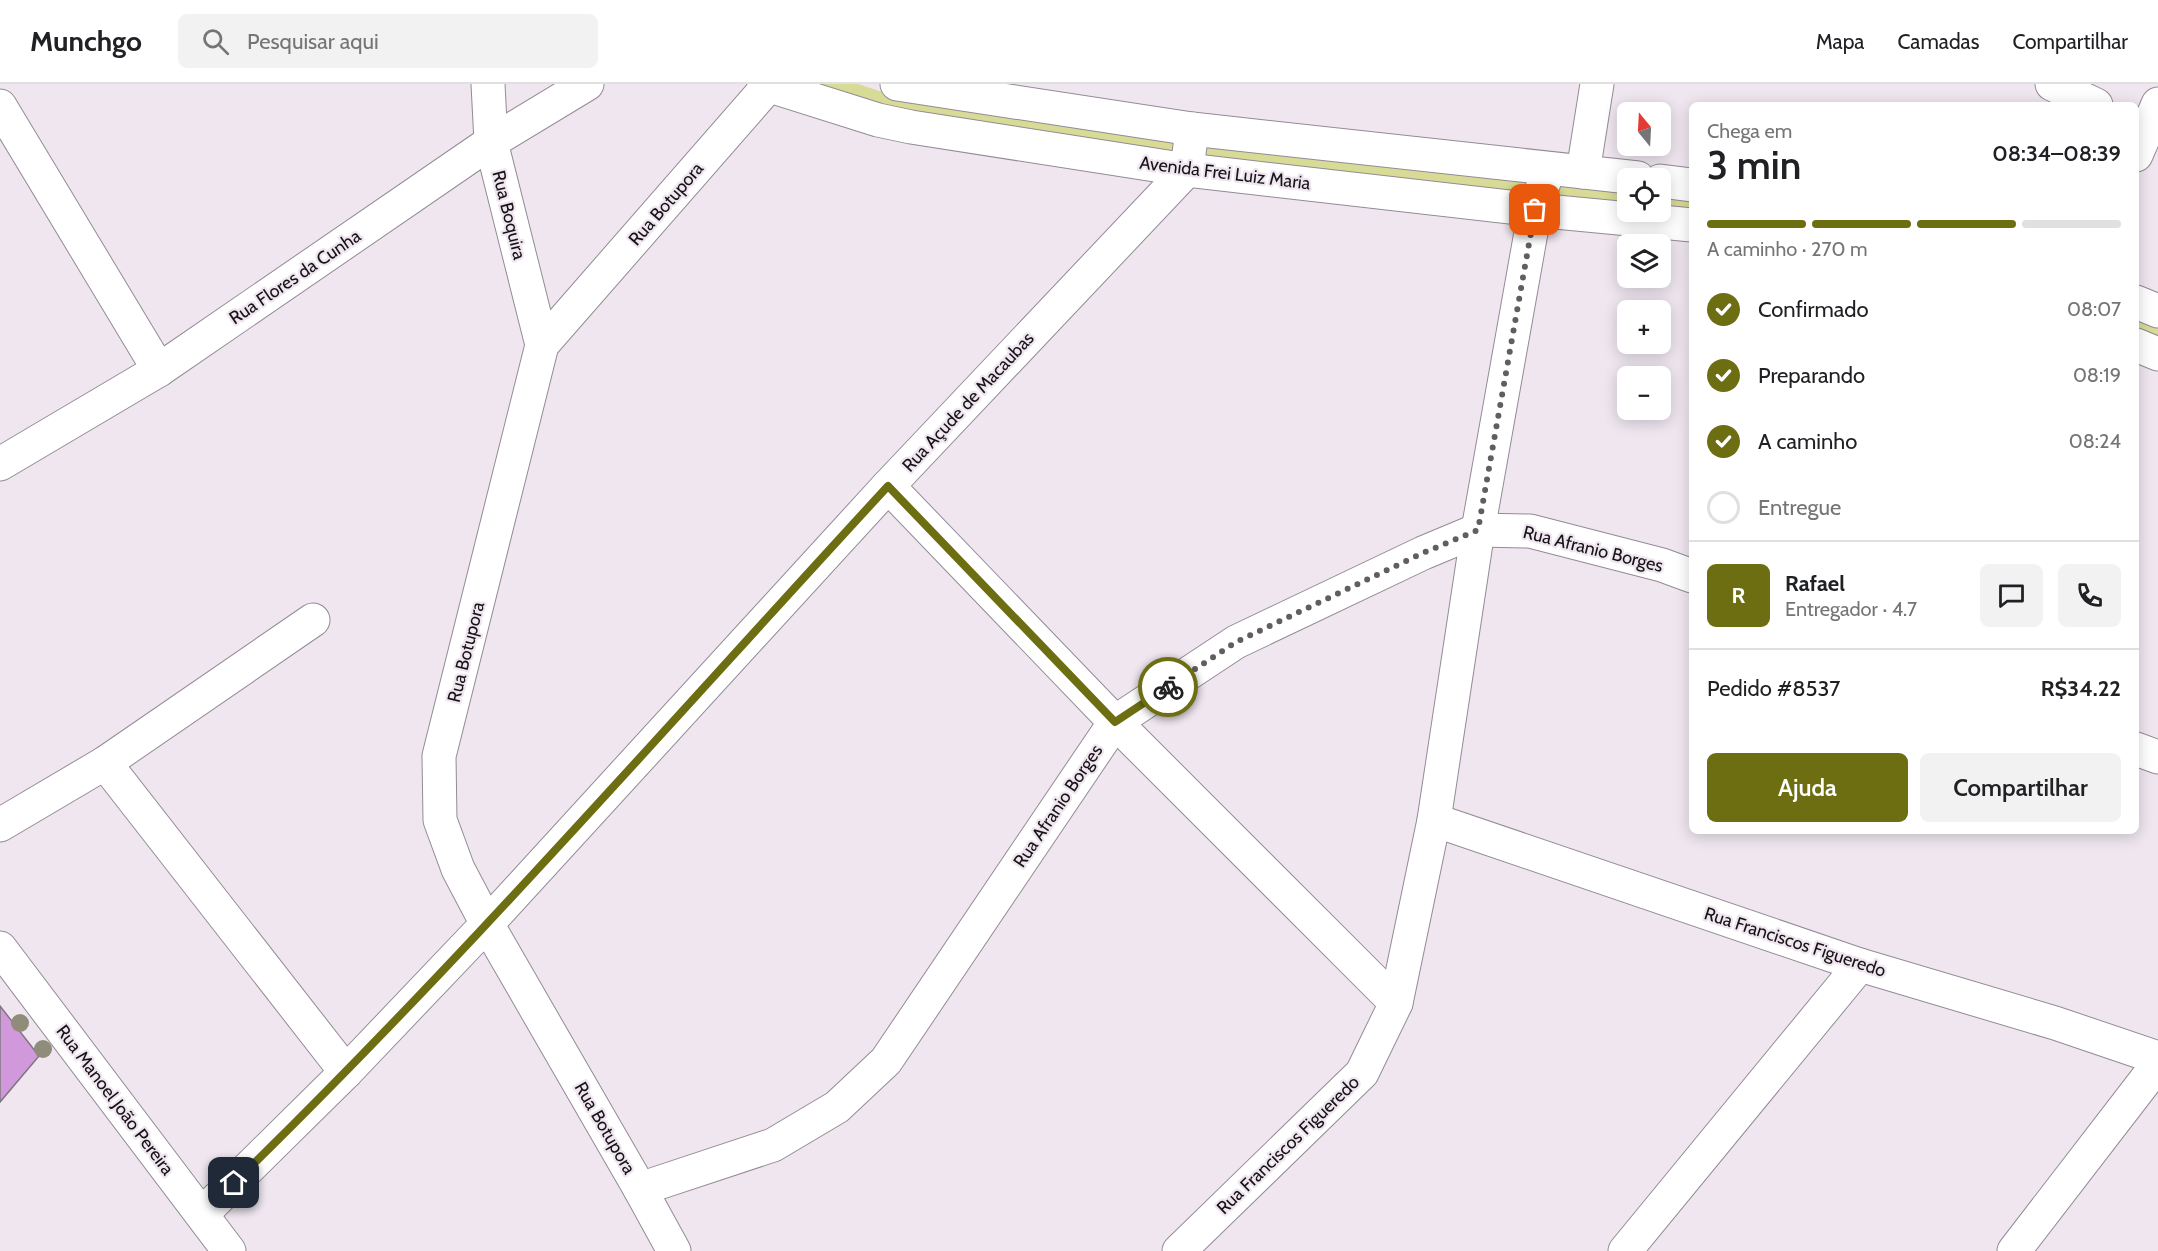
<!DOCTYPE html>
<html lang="pt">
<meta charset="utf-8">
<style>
:root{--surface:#fff;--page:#f2f2f2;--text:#202124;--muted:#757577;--line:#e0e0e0;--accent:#6c6e11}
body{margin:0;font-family:Cabin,sans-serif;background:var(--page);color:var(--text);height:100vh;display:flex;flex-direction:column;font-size:22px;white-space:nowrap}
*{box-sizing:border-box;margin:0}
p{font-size:20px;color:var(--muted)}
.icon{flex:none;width:33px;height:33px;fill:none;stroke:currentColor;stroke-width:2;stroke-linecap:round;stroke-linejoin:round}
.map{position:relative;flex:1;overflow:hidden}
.details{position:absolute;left:1689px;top:18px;width:450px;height:732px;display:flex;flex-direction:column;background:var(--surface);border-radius:9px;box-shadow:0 3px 15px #0003}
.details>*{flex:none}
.needle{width:39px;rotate:342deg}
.tools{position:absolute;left:1617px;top:18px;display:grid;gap:12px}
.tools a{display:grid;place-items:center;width:54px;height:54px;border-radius:9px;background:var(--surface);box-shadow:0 3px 15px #0003;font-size:30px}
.pin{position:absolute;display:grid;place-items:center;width:51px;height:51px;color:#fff;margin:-26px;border-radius:12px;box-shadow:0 3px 9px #0006}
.courier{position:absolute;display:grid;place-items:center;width:60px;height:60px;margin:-30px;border:4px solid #6c6e11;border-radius:50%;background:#fff;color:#222;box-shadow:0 2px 8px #0007}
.head em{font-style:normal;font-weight:600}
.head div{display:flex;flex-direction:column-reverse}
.head{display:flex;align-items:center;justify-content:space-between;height:102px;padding:0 18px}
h1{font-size:39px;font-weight:600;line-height:45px}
.bar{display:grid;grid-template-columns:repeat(4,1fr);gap:9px 6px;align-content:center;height:72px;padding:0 18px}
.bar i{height:8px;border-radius:4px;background:var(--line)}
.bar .current{background:var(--accent)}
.bar p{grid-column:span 4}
.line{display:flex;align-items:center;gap:15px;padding:0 18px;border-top:2px solid var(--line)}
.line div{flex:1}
.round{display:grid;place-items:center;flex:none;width:63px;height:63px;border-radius:9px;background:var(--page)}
ol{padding:0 18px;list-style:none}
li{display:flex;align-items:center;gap:18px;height:66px}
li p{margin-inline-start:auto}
li .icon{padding:6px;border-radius:50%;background:var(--accent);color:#fff;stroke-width:4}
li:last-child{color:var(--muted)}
li i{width:33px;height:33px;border:3px solid var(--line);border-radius:50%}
.primary-button{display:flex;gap:12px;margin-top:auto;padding:12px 18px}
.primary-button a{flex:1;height:69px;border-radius:9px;background:var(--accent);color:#fff;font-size:24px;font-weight:600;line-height:69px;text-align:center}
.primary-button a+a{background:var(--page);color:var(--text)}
header{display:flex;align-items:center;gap:36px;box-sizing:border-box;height:84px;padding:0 30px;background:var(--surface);border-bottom:2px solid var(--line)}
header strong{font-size:28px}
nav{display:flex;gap:33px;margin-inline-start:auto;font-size:21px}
.search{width:420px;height:54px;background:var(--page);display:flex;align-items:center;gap:15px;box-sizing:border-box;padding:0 21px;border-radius:9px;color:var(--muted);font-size:22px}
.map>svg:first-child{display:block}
.green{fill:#d7db96}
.building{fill:#d199db;stroke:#7f7780;stroke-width:1.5}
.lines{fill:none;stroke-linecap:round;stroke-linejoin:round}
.minor-casing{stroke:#938b95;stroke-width:35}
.major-casing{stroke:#938b95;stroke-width:35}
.minor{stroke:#fff;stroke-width:33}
.major{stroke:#fff;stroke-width:33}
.tree{fill:#8f8c7b}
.done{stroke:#625d62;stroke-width:6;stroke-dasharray:0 10.8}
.route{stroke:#6c6e11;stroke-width:8}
.labels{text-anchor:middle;stroke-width:4.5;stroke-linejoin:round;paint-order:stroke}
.street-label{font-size:18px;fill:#161316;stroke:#efe6f0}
</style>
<header>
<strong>Munchgo</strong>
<div class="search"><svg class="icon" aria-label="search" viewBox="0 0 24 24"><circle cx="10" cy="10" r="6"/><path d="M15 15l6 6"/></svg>Pesquisar aqui</div>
<nav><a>Mapa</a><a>Camadas</a><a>Compartilhar</a></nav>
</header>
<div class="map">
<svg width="2158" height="1167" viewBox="0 0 2158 1167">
<rect width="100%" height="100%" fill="#efe6f0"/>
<g class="green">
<polygon points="806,0 858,0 904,15 1627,106 1627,124 1486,108 888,30"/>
<polygon points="1661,110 1692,114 1692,131 1660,128"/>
<polygon points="2136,227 2158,236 2158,254 2136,246"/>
</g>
<polygon class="building" points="0,922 39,972 0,1018"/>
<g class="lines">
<defs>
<g id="minor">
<polyline points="488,0 491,58 542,261"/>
<polyline points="2052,0 2096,21"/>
<polyline points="0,22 159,286"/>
<polyline points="2136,71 2158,20"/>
<polyline points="1583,88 1597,0"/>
<polyline points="888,402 1115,638 1396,919"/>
<polyline points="2136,665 2158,673"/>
<polyline points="105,679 346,988"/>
<polyline points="1434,736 1860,881 2055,939 2158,974"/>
<polyline points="0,741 105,679 313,536"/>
<polyline points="0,864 229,1167"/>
<polyline points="640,1105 773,1061 837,1023 886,977 1115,638 1236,558 1423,469 1478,446 1530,447 1662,481 1692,492"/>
<polyline points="202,1130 346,988 487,840 888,402 1187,86 1192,45"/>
<polyline points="674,1167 640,1105 487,840 458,785 440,736 439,672 542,261 770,0"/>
<polyline points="1179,1167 1362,989 1396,919 1434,736 1478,446 1535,126 1548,86"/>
<polyline points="1625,1167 1860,881"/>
<polyline points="2014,1167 2158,980"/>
</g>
<g id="major">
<polyline points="764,0 878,36 911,43 1187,86 1535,126 1692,141"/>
<polyline points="897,0 1192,45 1638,94"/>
<polyline points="1660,97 1692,101"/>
<polyline points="2136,218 2158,227"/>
<polyline points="2136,261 2158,270"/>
<polyline points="0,380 159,286 491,58 587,0"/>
</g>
</defs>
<use href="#minor" class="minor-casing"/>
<use href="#major" class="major-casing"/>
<use href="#minor" class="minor"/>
<use href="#major" class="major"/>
</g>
<g class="tree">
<circle cx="20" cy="939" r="9"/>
<circle cx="43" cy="965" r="9"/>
</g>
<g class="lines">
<polyline class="done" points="1168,603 1236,558 1423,469 1478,446 1535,126"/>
<path class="route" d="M234,1099c228,-222 438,-463 654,-697l227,236 53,-35"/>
</g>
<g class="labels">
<g class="street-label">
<text transform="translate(1225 89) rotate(7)" y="6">Avenida Frei Luiz Maria</text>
<text transform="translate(666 120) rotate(-49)" y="6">Rua Botupora</text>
<text transform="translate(509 131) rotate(76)" y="6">Rua Boquira</text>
<text transform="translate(295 193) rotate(-34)" y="6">Rua Flores da Cunha</text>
<text transform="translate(968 318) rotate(-47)" y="6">Rua Açude de Macaubas</text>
<text transform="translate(1593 465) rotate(14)" y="6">Rua Afranio Borges</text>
<text transform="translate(466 568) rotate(-76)" y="6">Rua Botupora</text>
<text transform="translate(1058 722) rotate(-56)" y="6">Rua Afranio Borges</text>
<text transform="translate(1795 858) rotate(18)" y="6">Rua Franciscos Figueredo</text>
<text transform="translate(115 1016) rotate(53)" y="6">Rua Manoel João Pereira</text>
<text transform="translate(605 1044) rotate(60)" y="6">Rua Botupora</text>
<text transform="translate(1288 1061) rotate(-44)" y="6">Rua Franciscos Figueredo</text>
</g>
</g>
</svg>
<div class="tools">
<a><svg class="needle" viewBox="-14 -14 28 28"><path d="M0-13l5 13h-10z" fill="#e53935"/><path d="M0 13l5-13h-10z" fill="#757577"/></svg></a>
<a><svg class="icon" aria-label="locate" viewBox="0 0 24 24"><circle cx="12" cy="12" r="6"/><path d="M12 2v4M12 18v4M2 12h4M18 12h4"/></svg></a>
<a><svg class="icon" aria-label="layers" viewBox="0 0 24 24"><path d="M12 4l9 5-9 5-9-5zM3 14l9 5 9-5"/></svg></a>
<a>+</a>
<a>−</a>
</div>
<div class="pin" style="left:1535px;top:126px;background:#ea580c"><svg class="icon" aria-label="bag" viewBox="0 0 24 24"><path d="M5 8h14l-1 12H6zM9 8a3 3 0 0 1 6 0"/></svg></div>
<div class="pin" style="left:234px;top:1099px;background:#1f2937"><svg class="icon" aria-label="home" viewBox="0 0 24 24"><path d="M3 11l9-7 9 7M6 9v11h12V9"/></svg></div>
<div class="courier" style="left:1168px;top:603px"><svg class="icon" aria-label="bike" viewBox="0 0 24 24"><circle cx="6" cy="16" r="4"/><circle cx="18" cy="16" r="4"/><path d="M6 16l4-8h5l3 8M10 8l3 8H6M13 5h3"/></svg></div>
<section class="details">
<div class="head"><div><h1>3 min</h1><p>Chega em</p></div><em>08:34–08:39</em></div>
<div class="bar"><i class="current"></i><i class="current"></i><i class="current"></i><i></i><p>A caminho · 270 m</p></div>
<ol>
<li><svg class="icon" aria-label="check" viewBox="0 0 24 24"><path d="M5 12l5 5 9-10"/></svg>Confirmado<p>08:07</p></li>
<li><svg class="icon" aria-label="check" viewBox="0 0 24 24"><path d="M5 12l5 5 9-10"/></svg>Preparando<p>08:19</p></li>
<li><svg class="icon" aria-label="check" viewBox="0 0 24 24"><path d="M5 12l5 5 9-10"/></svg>A caminho<p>08:24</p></li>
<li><i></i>Entregue</li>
</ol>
<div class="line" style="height:108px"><b class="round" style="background:var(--accent);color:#fff">R</b><div><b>Rafael</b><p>Entregador · 4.7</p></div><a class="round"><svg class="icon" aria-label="chat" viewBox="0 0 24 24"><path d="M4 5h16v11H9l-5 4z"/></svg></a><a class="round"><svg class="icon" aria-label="phone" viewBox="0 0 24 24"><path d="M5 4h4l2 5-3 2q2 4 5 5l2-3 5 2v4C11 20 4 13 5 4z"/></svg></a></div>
<div class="line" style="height:78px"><div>Pedido #8537</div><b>R$34.22</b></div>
<div class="primary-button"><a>Ajuda</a><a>Compartilhar</a></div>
</section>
</div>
